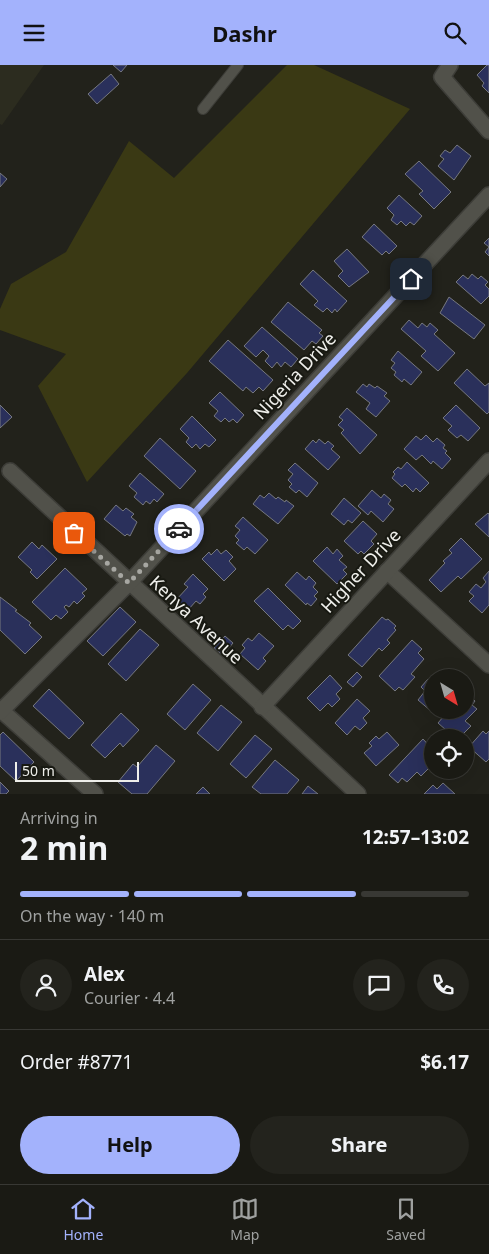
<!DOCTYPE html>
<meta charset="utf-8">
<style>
:root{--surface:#1a1a14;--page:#23231d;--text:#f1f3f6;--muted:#9fa1a0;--line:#383834;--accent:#a3b2fc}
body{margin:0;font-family:"Noto Sans",sans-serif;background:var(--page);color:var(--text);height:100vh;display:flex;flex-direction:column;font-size:19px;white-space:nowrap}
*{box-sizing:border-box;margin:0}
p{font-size:16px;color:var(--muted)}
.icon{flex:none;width:28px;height:28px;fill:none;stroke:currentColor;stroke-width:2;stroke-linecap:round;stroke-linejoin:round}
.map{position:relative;height:729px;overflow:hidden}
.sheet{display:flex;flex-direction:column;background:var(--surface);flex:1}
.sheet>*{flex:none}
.needle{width:32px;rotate:143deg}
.buttons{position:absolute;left:424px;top:604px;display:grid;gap:10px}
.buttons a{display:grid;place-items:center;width:50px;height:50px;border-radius:50%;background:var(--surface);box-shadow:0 5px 20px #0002,0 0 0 1px var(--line);font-size:25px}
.scale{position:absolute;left:15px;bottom:12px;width:124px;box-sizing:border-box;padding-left:5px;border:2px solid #eeeeea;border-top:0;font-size:14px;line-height:18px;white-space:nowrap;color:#eeeeea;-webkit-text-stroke:4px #181912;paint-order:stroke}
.pin{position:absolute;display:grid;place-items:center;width:42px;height:42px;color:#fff;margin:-21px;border-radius:10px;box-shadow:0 2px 8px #0006}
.courier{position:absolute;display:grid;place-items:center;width:50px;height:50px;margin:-25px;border:4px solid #a3b2fc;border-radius:50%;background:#fff;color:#222;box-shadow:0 1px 6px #0007}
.head em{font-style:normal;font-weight:700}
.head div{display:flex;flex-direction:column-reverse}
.head{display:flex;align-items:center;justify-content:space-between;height:85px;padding:0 20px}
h1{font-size:32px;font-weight:700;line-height:38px}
.bar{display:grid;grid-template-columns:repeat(4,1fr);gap:8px 5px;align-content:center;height:60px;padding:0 20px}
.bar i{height:6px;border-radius:4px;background:var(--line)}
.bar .on{background:var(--accent)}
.bar p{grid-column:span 4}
.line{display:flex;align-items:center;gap:12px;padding:0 20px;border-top:1px solid var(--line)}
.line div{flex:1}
.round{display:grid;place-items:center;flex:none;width:52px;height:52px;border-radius:26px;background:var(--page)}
.primary-button{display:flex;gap:10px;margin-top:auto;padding:10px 20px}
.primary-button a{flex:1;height:58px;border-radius:30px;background:var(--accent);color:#111;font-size:20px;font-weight:700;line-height:58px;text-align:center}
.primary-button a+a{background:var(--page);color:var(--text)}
header{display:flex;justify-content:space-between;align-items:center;height:65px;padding:0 20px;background:var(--accent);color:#111;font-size:22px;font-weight:700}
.tabs{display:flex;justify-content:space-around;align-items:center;height:70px;border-top:1px solid var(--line);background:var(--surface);font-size:14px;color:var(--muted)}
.tabs a{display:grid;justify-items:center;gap:2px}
.tabs .on{color:var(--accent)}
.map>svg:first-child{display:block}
.built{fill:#2c2c1f}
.green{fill:#3a3914}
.building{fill:#2a305b;stroke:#76787f}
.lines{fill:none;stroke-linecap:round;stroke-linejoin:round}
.lane-casing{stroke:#3d3d38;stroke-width:12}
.street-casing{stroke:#3d3d38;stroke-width:18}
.lane{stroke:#51514a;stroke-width:10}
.street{stroke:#51514a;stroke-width:15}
.done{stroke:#a7a7a2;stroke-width:5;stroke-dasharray:0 9}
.route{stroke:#a3b2fc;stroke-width:6}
.labels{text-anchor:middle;stroke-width:4;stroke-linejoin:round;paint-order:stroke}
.street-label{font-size:18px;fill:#eeeeea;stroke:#181912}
</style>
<header><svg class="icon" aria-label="menu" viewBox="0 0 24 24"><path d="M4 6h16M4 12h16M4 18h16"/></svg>Dashr<svg class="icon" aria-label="search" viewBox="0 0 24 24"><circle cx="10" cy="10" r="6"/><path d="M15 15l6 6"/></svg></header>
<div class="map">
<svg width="489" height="729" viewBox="0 0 489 729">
<rect width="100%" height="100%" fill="#22221b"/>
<polygon class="built" points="0,0 44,0 2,60 0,59"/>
<polygon class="green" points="287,0 314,0 410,44 187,308 87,417 38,321 66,289 0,265 0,244 11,219 66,187 129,76 174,113"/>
<g class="building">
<polygon points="113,0 127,0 121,7"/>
<polygon points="487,0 489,0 489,28 482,21 484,18 477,10"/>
<polygon points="111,9 119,19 97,39 88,29"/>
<polygon points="457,80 471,91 454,115 438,101 444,94 440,91 445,85 450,88"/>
<polygon points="419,96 451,127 434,144 419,129 423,126 405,109"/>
<polygon points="0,108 7,114 0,122"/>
<polygon points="399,130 422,151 414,160 410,157 406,161 401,156 397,160 391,155 394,150 387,143"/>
<polygon points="374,159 397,181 389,189 386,186 382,190 362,172"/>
<polygon points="489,173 489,191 485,187 489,182 484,178"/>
<polygon points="347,184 369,207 349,222 338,211 343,206 334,196"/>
<polygon points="313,205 347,236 337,247 335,244 332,248 327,243 323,247 314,240 318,236 300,219"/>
<polygon points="472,209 478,214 481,211 488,217 485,220 489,224 489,231 481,239 456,217 463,210 468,214"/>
<polygon points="449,232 485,260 474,274 440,248"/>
<polygon points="288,237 322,265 319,268 323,271 316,279 312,276 304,285 271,257"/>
<polygon points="409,255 418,263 422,258 427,262 430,258 438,265 434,269 455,288 438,306 421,291 426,286 401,264"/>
<polygon points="262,262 298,294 291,302 285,297 281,302 277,297 272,303 265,296 269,291 263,285 256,292 244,281"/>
<polygon points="228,275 273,315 263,326 259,322 253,328 246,322 243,326 209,296"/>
<polygon points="398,286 422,307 411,320 404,314 402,317 394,310 396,307 391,303 395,298 391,295"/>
<polygon points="467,304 485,321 489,318 489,347 487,349 454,318"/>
<polygon points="363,319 367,322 369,319 375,323 377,321 387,328 384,331 390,336 376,352 366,344 370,338 356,327"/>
<polygon points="220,327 244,350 237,358 233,354 229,357 225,353 221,357 214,351 218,346 209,338"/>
<polygon points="0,340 12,352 0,363"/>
<polygon points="456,340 480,363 468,376 461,370 457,373 448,365 452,361 443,353"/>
<polygon points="347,343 377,370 360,389 341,368 344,365 338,360 343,355 339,352"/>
<polygon points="192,351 216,375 209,382 205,379 200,384 196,379 192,383 186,377 189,373 180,364"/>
<polygon points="426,370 433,377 437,373 445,380 443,383 447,386 445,388 451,394 442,404 433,396 431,399 422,390 416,395 404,384 416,371 421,375"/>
<polygon points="160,373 196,406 180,424 144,391"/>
<polygon points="319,374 325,379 328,376 334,381 331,384 340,392 328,405 305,384 313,375 316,378"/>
<polygon points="407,397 429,418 420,427 416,423 413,427 405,419 402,422 392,413 395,409 393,407 398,402 401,404"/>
<polygon points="295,398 318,418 307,432 299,425 296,428 289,422 292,419 288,415 293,409 288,405"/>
<polygon points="140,408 164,429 157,437 154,434 150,439 146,436 143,440 134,432 137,428 129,421"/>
<polygon points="372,425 381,433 384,429 391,435 388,439 394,444 383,457 371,446 368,450 358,441"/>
<polygon points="269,428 276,434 278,432 285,437 286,435 294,441 278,459 253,439 260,430 264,433"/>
<polygon points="344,433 361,448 352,458 348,455 344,460 331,449"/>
<polygon points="116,440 123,446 126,443 134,449 131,452 137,457 130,471 127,469 125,471 104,454"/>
<polygon points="488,448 489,449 489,472 475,459"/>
<polygon points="243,452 268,475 255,489 247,482 244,485 236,478 239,475 235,471 240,465 235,461"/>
<polygon points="363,456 377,469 371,476 374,479 364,489 361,486 358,489 344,476"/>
<polygon points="461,473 482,494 461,514 458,511 441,527 429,515 445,498 443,496 452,488 449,485"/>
<polygon points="32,477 39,484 42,480 57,494 37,514 30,507 32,505 18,492"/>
<polygon points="327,482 333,489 337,484 343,491 339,495 347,502 343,505 347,509 337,519 313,496"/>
<polygon points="217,484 221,489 226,485 233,492 229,496 236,504 224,516 202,494 209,487 211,490"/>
<polygon points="65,503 87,524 82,528 85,531 77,539 74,536 69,542 66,540 64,542 68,547 61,554 56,550 51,555 32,537"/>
<polygon points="489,506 489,540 482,548 469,536 474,531 469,527 476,519 481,523 486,517 483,513"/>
<polygon points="297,507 306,515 309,511 316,518 313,522 318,527 314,531 317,534 311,541 307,538 306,540 285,520"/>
<polygon points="193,509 208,524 203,529 206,532 200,539 196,536 188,545 176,535 188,522 184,519"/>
<polygon points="268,523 301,556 293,564 288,560 283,565 254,536"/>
<polygon points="0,532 17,545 15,546 31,558 29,560 42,572 25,589 0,565"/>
<polygon points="120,542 136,557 103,591 87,576"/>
<polygon points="382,552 386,555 388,554 396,561 394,563 396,565 387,575 390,578 382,586 379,583 362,602 348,590"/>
<polygon points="140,564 159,580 126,616 108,599"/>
<polygon points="259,568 274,581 263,593 266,596 258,605 240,589 245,583 242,580 248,573 252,576"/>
<polygon points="225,571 233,578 223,590 214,583"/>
<polygon points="412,575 422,584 418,588 424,594 411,609 415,612 403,625 399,622 395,626 379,611"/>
<polygon points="357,607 362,612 353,622 347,617"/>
<polygon points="330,610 342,623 336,629 340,634 332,642 328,638 320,646 307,633"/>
<polygon points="428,614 432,617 431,646 418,635 425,626 421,622"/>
<polygon points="193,619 211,635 185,665 167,649"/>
<polygon points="49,624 84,658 69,674 33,641"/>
<polygon points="466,627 475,636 472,640 477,644 465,656 471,661 460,672 454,672 438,658 449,645 465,645"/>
<polygon points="357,634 370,646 363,653 367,658 360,665 355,661 347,670 335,658"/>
<polygon points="221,640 242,657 218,686 197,668"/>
<polygon points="121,648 139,665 123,682 120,678 105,693 91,680"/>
<polygon points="483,666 486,669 489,666 489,694 486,697 469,682"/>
<polygon points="3,667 34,697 16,716 0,701 0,670"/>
<polygon points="387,667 399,680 376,701 364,688 372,681 369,678 376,671 379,674"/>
<polygon points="255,670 272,684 246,713 230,699"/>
<polygon points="423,674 432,684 432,690 426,698 430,702 421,711 417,707 407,717 402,713 398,718 389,710"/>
<polygon points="156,680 175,696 147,729 132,729 118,717 133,699 137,702"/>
<polygon points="275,695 299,715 287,729 261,729 252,722"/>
<polygon points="0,717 9,726 6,729 0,729"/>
<polygon points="443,718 455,729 424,729 433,720 437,724"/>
<polygon points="308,721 318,729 302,729"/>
<polygon points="203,722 210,729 196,729"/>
</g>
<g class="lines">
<defs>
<polyline id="lane" points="203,44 238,0"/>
<g id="street">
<polyline points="450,0 442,12 489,66"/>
<polyline points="10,406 358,729"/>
<polyline points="387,506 489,600"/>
<polyline points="262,642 489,396"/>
<polyline points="2,646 95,729"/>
<polyline points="0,647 129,518 489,130"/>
</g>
</defs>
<use href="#lane" class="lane-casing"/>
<use href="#street" class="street-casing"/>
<use href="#lane" class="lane"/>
<use href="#street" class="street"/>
</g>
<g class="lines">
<polyline class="done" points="74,468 129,518 179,464"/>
<polyline class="route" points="179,464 411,214"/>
</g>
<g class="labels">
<g class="street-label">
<text transform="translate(295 311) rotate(-47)" y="6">Nigeria Drive</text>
<text transform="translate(361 506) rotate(-47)" y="6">Higher Drive</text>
<text transform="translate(196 555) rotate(43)" y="6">Kenya Avenue</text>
</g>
</g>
</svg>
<div class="buttons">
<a><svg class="needle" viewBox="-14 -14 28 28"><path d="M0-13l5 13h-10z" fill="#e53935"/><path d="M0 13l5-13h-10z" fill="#9fa1a0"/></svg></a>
<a><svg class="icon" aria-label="locate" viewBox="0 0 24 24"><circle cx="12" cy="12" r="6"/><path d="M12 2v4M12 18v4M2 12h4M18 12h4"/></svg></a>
</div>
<div class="scale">50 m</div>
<div class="pin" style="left:74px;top:468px;background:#ea580c"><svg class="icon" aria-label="bag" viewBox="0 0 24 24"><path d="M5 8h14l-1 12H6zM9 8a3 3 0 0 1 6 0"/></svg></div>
<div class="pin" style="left:411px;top:214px;background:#1f2937"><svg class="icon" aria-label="home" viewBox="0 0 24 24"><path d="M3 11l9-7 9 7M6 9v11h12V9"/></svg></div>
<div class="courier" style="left:179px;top:464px"><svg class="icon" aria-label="car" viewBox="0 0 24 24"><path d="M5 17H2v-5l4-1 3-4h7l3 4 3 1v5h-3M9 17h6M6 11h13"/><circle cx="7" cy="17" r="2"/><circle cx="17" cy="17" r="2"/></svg></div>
</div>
<section class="sheet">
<div class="head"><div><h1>2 min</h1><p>Arriving in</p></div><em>12:57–13:02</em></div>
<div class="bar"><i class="on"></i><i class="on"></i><i class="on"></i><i></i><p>On the way · 140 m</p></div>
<div class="line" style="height:90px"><a class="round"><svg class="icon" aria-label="person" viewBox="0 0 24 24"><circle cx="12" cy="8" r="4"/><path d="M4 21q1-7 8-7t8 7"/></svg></a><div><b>Alex</b><p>Courier · 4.4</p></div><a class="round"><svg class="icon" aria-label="chat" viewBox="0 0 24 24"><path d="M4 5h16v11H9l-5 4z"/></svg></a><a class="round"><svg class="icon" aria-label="phone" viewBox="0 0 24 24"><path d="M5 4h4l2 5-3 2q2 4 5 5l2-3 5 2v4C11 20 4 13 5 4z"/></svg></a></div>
<div class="line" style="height:65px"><div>Order #8771</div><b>$6.17</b></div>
<div class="primary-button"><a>Help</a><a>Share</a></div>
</section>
<nav class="tabs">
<a class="on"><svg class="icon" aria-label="home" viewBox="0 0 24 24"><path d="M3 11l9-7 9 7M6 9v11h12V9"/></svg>Home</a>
<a><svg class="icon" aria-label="map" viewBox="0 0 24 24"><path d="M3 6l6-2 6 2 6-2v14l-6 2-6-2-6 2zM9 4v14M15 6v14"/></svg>Map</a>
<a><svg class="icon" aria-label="saved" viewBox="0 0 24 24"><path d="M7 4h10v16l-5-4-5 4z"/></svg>Saved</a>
</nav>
